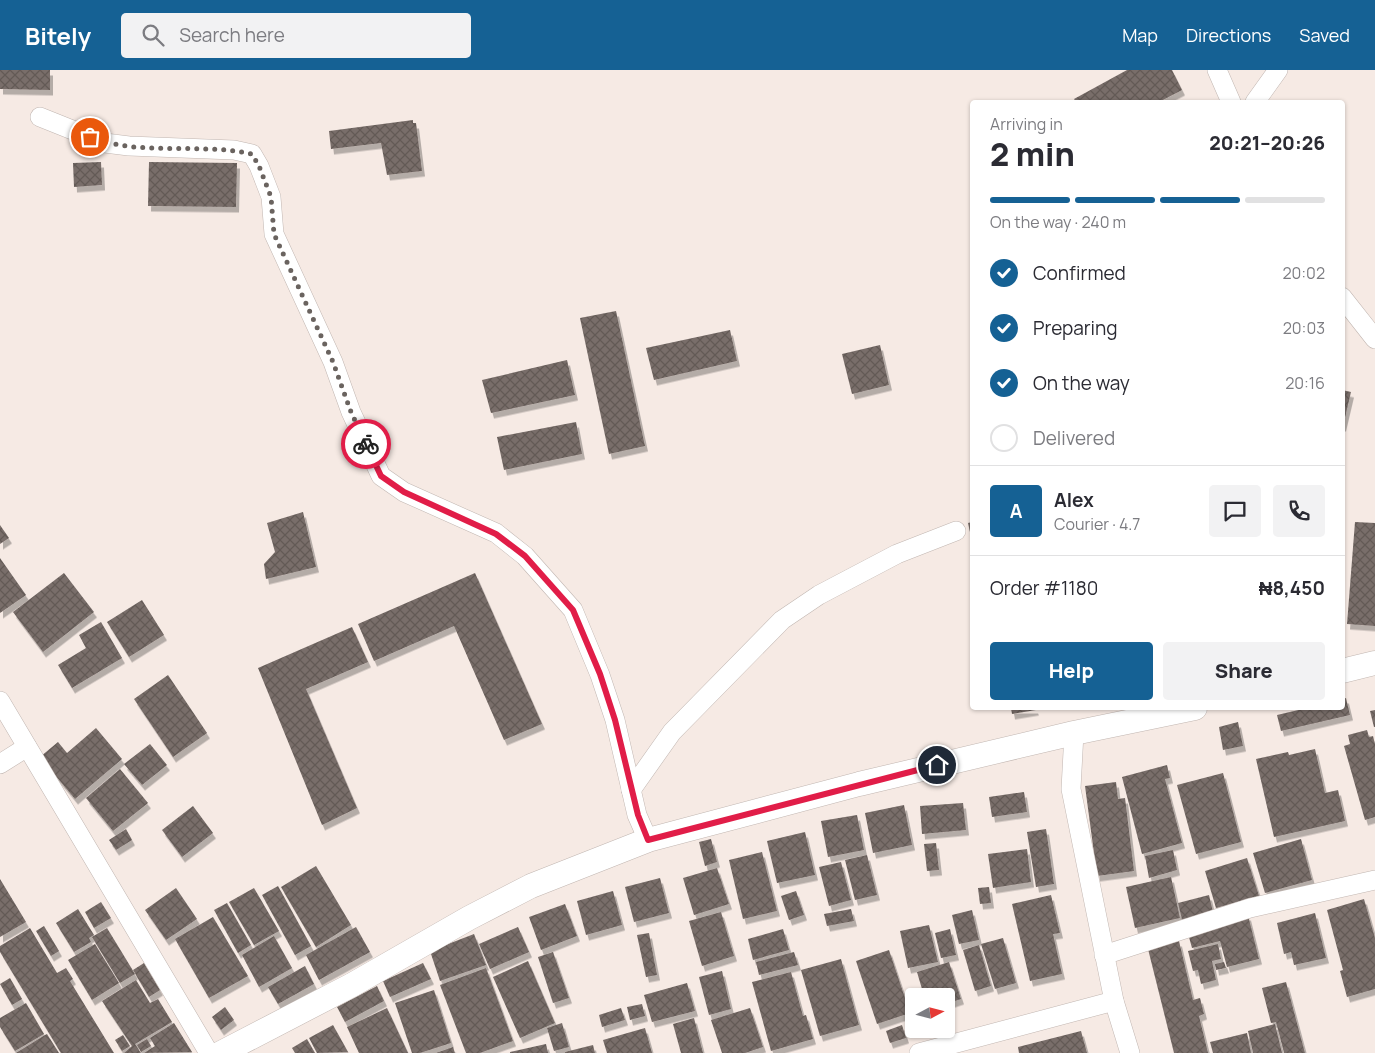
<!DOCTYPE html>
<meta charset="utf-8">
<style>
:root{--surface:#fff;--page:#f2f2f3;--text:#2b2b33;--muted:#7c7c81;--line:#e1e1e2;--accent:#156194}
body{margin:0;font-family:Manrope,sans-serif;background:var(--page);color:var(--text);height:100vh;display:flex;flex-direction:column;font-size:19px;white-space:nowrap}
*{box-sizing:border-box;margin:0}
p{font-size:16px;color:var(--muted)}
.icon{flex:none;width:28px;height:28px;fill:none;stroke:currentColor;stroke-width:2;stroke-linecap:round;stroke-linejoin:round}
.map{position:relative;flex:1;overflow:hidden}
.panel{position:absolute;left:970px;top:30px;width:375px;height:610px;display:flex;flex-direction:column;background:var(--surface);border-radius:5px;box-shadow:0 1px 4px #0004}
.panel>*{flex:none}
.needle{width:32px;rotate:83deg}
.buttons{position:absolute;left:905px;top:918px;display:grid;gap:10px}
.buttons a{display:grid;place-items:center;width:50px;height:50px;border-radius:5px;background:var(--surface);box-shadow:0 1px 4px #0004;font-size:25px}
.pin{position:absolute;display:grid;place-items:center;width:42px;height:42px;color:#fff;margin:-21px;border:2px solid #fff;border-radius:50%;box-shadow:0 1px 5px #0007}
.courier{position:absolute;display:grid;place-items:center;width:50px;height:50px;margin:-25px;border:4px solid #e11d48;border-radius:50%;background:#fff;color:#222;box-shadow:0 1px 6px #0007}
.headline em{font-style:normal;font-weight:800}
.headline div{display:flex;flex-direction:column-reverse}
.headline{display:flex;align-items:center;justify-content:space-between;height:85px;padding:0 20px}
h1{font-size:32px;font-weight:800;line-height:38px}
.bar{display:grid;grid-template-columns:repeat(4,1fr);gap:8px 5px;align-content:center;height:60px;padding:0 20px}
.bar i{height:6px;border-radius:4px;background:var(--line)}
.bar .selected{background:var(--accent)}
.bar p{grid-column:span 4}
.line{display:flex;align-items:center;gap:12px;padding:0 20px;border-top:1px solid var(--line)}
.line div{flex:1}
.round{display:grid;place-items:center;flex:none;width:52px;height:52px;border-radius:5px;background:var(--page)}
ol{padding:0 20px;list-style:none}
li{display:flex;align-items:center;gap:15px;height:55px}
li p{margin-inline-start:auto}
li .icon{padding:5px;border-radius:50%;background:var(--accent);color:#fff;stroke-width:4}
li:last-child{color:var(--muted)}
li i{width:28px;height:28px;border:2px solid var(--line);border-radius:50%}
.button{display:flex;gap:10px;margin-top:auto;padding:10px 20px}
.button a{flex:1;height:58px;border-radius:5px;background:var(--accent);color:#fff;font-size:20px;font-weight:800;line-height:58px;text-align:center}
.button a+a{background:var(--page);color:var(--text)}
header{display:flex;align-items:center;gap:30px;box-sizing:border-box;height:70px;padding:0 25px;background:var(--accent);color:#fff}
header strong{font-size:24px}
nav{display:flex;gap:28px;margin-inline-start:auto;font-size:18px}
.search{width:350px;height:45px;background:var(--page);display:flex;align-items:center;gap:12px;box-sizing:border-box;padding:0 18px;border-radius:5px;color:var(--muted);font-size:19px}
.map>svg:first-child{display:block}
.building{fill:url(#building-cross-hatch);filter:url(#shadow)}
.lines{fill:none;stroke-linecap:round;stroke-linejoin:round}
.minor-casing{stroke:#c1b6b1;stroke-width:20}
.tertiary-casing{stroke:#c1b6b1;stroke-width:25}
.minor{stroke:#fff;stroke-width:19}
.tertiary{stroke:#fff;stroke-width:24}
.done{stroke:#6a635f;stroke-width:5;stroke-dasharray:0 9}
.route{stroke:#e11d48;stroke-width:6}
</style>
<header>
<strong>Bitely</strong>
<div class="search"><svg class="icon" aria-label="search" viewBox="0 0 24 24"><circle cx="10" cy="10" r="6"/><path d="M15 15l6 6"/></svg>Search here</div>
<nav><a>Map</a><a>Directions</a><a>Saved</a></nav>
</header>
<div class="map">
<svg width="1375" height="983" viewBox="0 0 1375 983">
<defs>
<pattern id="building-cross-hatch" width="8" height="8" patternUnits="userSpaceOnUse" patternTransform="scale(1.25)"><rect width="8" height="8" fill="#796e6a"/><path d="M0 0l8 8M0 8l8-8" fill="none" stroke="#635a56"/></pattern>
<filter id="shadow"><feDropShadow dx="3" dy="5.5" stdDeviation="0" flood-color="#0004"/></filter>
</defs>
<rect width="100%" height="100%" fill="#f6eae4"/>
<g class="building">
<polygon points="0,0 50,0 50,20 0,19"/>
<polygon points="1127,0 1172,0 1182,20 1159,32 1076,32 1074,29"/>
<polygon points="413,50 413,53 416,53 422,101 387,105 381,73 331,79 329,61"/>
<polygon points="101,92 102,115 74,117 73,93"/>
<polygon points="149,92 237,93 236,137 148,136"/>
<polygon points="616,241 645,376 609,384 580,248"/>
<polygon points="730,260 737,291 654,310 646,278"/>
<polygon points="880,275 889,315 852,324 842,284"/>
<polygon points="567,290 575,325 491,343 482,310"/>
<polygon points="1342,320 1351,322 1343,356 1342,356"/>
<polygon points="576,352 582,384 504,400 497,367"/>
<polygon points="303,442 316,497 266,509 264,494 275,482 267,453"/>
<polygon points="972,452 972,471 968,453"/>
<polygon points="1355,452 1375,453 1375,556 1347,554"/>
<polygon points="0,455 9,468 0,474"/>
<polygon points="0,488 26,525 0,543"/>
<polygon points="64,503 94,542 43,582 13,542"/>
<polygon points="475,503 542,654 504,670 454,556 374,591 358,554"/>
<polygon points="142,530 164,565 129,587 107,552"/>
<polygon points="101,552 122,588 72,618 58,595 86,578 79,565"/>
<polygon points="352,557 368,592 306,619 357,738 322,755 258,598"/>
<polygon points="168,605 207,663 173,687 134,629"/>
<polygon points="1346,628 1350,645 1281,661 1277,645 1307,638 1342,638 1342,629"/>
<polygon points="1011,638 1035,638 1036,640 1012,644"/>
<polygon points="1375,640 1375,657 1374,657 1370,641"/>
<polygon points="1238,652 1243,676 1223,680 1219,657"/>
<polygon points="96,658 122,689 75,729 40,687 58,672 67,683"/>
<polygon points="1367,660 1369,667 1373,666 1375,674 1375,747 1365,750 1344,676 1350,674 1348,665"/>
<polygon points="150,674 167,695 142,715 124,694"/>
<polygon points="1315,679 1325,723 1338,720 1345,751 1274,767 1256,689 1288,682 1289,685"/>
<polygon points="1167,695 1170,708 1165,709 1182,773 1142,784 1122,707"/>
<polygon points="120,699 148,733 113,761 86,728"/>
<polygon points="1223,703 1241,772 1196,784 1177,715"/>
<polygon points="1116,712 1118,729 1125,728 1134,801 1097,806 1085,716"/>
<polygon points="1024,722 1027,742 992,747 989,727"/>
<polygon points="963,733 966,760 922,764 920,736"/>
<polygon points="904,735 912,775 873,783 865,743"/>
<polygon points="193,736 213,763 182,787 162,760"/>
<polygon points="857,745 864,780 828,787 821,751"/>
<polygon points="126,759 132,770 116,780 109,770"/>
<polygon points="1046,759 1054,814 1036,817 1027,762"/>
<polygon points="805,762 815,805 777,813 767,771"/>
<polygon points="711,769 717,792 705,796 699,772"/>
<polygon points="1301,769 1312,810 1265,823 1253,783"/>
<polygon points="936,773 939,800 927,801 924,774"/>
<polygon points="1027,779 1031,812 993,818 988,784"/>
<polygon points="1173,780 1177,800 1149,808 1145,786"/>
<polygon points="762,782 777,841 743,849 729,790"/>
<polygon points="867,785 877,825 855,830 845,790"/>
<polygon points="1247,788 1259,826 1216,838 1205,801"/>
<polygon points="841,792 851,830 829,836 819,797"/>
<polygon points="316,796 351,855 316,877 281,817"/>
<polygon points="717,798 729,834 694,845 683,808"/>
<polygon points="1171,807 1180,848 1135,858 1126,817"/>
<polygon points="660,808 669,843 634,852 625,817"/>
<polygon points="0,809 26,852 0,867"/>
<polygon points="278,816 311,876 295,885 262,825"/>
<polygon points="989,817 991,833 980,834 978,818"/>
<polygon points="176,818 197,849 166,870 145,840"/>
<polygon points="254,818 279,861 254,875 229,832"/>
<polygon points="613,821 622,855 586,865 577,831"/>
<polygon points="796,821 804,845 789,850 781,826"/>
<polygon points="1051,825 1060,863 1053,864 1062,904 1030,911 1012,834"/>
<polygon points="1209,825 1213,842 1182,850 1178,833"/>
<polygon points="1364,829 1375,868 1375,919 1347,927 1340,901 1343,900 1327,840"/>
<polygon points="101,832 111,848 94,858 85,842"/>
<polygon points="227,833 251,875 238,883 214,840"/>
<polygon points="565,834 577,866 541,880 529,847"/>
<polygon points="78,839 94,865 89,868 91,872 74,882 56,853"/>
<polygon points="851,839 854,851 827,856 824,844"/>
<polygon points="972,840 979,870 959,874 952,845"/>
<polygon points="721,842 734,886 702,896 689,851"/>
<polygon points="1315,843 1326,888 1294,895 1291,882 1284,884 1277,853"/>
<polygon points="1248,845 1259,889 1227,897 1220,871 1192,878 1187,860"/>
<polygon points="213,847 248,906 209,928 175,869"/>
<polygon points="929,855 938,892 908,898 900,861"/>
<polygon points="44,856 59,881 51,886 36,861"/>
<polygon points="356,857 370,882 319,910 306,885"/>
<polygon points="518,857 529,882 490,899 479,874"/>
<polygon points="30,858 57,903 66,898 73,909 70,911 114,983 61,983 0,882 0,876"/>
<polygon points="107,858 135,904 120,913 92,867"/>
<polygon points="783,859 789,880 753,890 748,869"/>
<polygon points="950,859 956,885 941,888 935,863"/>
<polygon points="649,863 657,905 646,907 637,865"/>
<polygon points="474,864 486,895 440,911 430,881"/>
<polygon points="274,866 292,898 259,917 242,885"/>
<polygon points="1003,868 1016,913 995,919 981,874"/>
<polygon points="1179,871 1193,930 1200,928 1204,944 1199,946 1208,983 1174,983 1148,879"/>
<polygon points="95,874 119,913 92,930 68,890"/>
<polygon points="1218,874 1221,889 1212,891 1216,910 1201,914 1198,900 1193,901 1188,881"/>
<polygon points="979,875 991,916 975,921 963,880"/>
<polygon points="889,880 910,943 877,954 856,891"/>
<polygon points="553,882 569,928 553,933 538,887"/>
<polygon points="794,882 798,895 759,905 756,892"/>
<polygon points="841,889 859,955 820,966 801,900"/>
<polygon points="528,891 555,953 520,968 493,907"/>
<polygon points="949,892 961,929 946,934 946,926 924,926 917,902"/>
<polygon points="1224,892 1226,898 1216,900 1215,894"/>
<polygon points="144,893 160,920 149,927 133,900"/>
<polygon points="423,893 431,909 390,927 383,911"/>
<polygon points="305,896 314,914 278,934 268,917"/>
<polygon points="486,898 513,971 480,983 466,983 440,915"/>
<polygon points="722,901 731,939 709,945 699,907"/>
<polygon points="791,902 803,946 806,945 813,969 771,981 752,912"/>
<polygon points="10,908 22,929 12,935 0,914"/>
<polygon points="136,910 150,933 158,929 172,952 135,974 141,983 124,983 132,976 102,931"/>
<polygon points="1286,912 1305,983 1284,983 1276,952 1271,953 1262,918"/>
<polygon points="687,913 695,941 652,952 644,925"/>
<polygon points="377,916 384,931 345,952 337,937"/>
<polygon points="434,920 451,973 420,983 412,983 395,933"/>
<polygon points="26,933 44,964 15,981 0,957 0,948"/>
<polygon points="642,934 645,946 630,950 627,937"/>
<polygon points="225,937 234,950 221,960 212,947"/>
<polygon points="387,938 408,983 359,983 347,957"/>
<polygon points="621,938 625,950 602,957 599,945"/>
<polygon points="750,938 763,977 745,983 722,983 711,950"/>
<polygon points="694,948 703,983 681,983 673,954"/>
<polygon points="174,953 192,982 144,983 155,976 150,968"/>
<polygon points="562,953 569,977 554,981 547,958"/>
<polygon points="1275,954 1282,983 1253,983 1248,961"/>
<polygon points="333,955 348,982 317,983 309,968"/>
<polygon points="902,955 906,968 890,973 886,961"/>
<polygon points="645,958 652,983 607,983 603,970"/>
<polygon points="1081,961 1087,983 1019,983 1018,977"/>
<polygon points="1247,963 1251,983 1213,983 1210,972"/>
<polygon points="47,964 59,983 16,983 45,965"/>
<polygon points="123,965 130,976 122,981 115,970"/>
<polygon points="147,969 151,976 141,982 137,975"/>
<polygon points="307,969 315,983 295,983 292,978"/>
<polygon points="546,974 548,983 510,983 510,982"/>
<polygon points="593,975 595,983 565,983 565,982"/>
<polygon points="453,977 455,983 436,983"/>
</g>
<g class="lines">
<defs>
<g id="minor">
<polyline points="1217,0 1231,32"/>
<polyline points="1255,32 1278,0"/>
<polyline points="40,47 105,73 129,76 234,80 252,84 259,96 271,127 274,164 333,292 351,342 381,406 404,422 496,463 525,486 573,540 600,605 615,650 637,745 648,770"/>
<polyline points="1342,227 1375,269"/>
<polyline points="0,631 209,983"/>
<polyline points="1074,663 1071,719 1114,931 1130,983"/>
<polyline points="0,694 27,677"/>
<polyline points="631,720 672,662 782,550 819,525 897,484 956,461"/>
<polyline points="1104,885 1250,838 1375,810"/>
<polyline points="919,983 1114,931"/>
</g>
<g id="tertiary">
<polyline points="1342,601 1375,593"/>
<polyline points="221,983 352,915 469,848 531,816 648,770 859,714 1074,663 1195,638"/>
</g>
</defs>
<use href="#minor" class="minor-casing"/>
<use href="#tertiary" class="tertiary-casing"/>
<use href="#minor" class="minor"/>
<use href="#tertiary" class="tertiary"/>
</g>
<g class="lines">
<path class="done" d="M90,67c51,20 109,5 162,17l7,12 12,31 3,37 59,128 18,50 15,32"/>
<polyline class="route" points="366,374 381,406 404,422 496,464 525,486 573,540 600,604 615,650 638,745 648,770 937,695"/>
</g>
</svg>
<div class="buttons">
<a><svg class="needle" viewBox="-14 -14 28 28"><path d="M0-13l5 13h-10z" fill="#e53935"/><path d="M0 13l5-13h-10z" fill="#7c7c81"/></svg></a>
</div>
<div class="pin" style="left:90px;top:67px;background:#ea580c"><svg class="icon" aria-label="bag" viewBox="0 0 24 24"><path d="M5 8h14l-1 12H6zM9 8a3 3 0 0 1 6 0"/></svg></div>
<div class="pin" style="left:937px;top:695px;background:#1f2937"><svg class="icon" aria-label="home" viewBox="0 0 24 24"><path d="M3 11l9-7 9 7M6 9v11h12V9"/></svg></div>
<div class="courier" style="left:366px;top:374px"><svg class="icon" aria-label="bike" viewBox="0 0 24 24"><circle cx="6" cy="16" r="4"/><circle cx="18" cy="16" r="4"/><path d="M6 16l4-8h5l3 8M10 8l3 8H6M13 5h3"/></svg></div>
<section class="panel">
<div class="headline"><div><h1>2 min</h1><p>Arriving in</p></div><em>20:21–20:26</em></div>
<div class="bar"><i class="selected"></i><i class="selected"></i><i class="selected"></i><i></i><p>On the way · 240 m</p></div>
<ol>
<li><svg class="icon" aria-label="check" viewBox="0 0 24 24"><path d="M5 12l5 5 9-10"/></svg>Confirmed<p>20:02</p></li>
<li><svg class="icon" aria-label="check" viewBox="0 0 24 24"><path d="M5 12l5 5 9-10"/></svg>Preparing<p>20:03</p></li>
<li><svg class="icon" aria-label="check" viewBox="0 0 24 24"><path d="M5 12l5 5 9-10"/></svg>On the way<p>20:16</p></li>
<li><i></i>Delivered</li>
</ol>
<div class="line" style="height:90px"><b class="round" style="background:var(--accent);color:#fff">A</b><div><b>Alex</b><p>Courier · 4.7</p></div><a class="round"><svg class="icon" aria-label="chat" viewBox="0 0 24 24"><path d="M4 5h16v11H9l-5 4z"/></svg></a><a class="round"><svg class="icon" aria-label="phone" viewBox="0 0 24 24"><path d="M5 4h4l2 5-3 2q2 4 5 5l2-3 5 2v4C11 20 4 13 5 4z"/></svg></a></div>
<div class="line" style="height:65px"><div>Order #1180</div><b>₦8,450</b></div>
<div class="button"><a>Help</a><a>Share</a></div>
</section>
</div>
